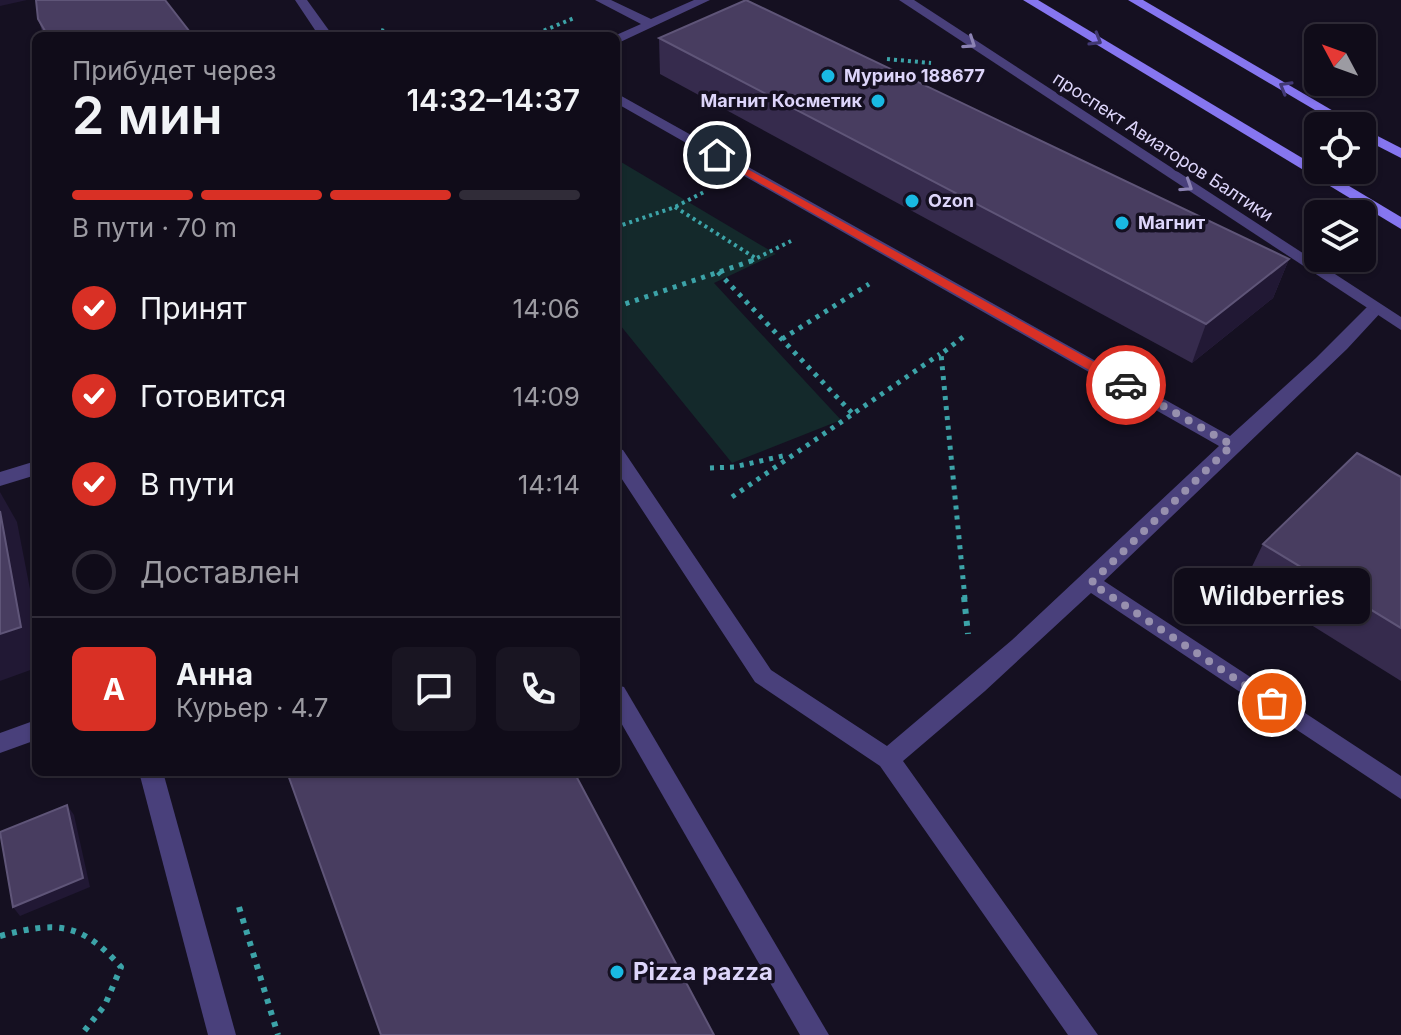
<!DOCTYPE html>
<html lang="ru">
<meta charset="utf-8">
<style>
:root{--surface:#100c19;--page:#191522;--text:#f1f3f6;--muted:#9c9ba2;--line:#302c38;--accent:#d93025}
body{margin:0;font-family:Inter,sans-serif;background:var(--page);color:var(--text);height:100vh;display:flex;flex-direction:column;font-size:30px;white-space:nowrap}
*{box-sizing:border-box;margin:0}
p{font-size:26px;color:var(--muted)}
.icon{flex:none;width:44px;height:44px;fill:none;stroke:currentColor;stroke-width:2;stroke-linecap:round;stroke-linejoin:round}
.map{position:relative;flex:1;overflow:hidden}
.drawer{position:absolute;left:32px;top:32px;width:588px;height:744px;display:flex;flex-direction:column;background:var(--surface);border-radius:12px;box-shadow:0 2px 6px #0004,0 0 0 2px var(--line)}
.drawer>*{flex:none}
.needle{width:52px;rotate:311deg}
.fabs{position:absolute;left:1304px;top:24px;display:grid;gap:16px}
.fabs a{display:grid;place-items:center;width:72px;height:72px;border-radius:12px;background:var(--surface);box-shadow:0 2px 6px #0004,0 0 0 2px var(--line);font-size:40px}
.pin{position:absolute;display:grid;place-items:center;width:68px;height:68px;color:#fff;margin:-34px;border:4px solid #fff;border-radius:50%;box-shadow:0 2px 8px #0007}
.courier{position:absolute;display:grid;place-items:center;width:80px;height:80px;margin:-40px;border:6px solid #d93025;border-radius:50%;background:#fff;color:#222;box-shadow:0 2px 10px #0007}
.bubble{position:absolute;height:56px;border-radius:12px;background:var(--surface);box-shadow:0 2px 6px #0004,0 0 0 2px var(--line);font-size:26px;font-weight:600;line-height:56px;text-align:center}
.headline em{font-style:normal;font-weight:600}
.headline div{display:flex;flex-direction:column-reverse}
.headline{display:flex;align-items:center;justify-content:space-between;height:136px;padding:0 40px}
h1{font-size:52px;font-weight:600;line-height:60px}
.bar{display:grid;grid-template-columns:repeat(4,1fr);gap:12px 8px;align-content:center;height:96px;padding:0 40px}
.bar i{height:10px;border-radius:6px;background:var(--line)}
.bar .active{background:var(--accent)}
.bar p{grid-column:span 4}
.line{display:flex;align-items:center;gap:20px;padding:0 40px;border-top:2px solid var(--line)}
.line div{flex:1}
.round{display:grid;place-items:center;flex:none;width:84px;height:84px;border-radius:12px;background:var(--page)}
ol{padding:0 40px;list-style:none}
li{display:flex;align-items:center;gap:24px;height:88px}
li p{margin-inline-start:auto}
li .icon{padding:8px;border-radius:50%;background:var(--accent);color:#fff;stroke-width:4}
li:last-child{color:var(--muted)}
li i{width:44px;height:44px;border:4px solid var(--line);border-radius:50%}
.map>svg:first-child{display:block}
.green{fill:#14292b}
.lines{fill:none;stroke-linecap:round;stroke-linejoin:round}
.path-far2{stroke:#3ca3a8;stroke-width:4;stroke-dasharray:3 4;stroke-linecap:butt}
.path-far1{stroke:#3ca3a8;stroke-width:5;stroke-dasharray:4 6;stroke-linecap:butt}
.path{stroke:#3ca3a8;stroke-width:6;stroke-dasharray:5 7;stroke-linecap:butt}
.lane{fill:#49407b;fill-rule:evenodd}
.street{fill:#49407b;fill-rule:evenodd}
.secondary{fill:#8676f0;fill-rule:evenodd}
.wall{fill:#362b4d}
.shaded-wall{fill:#211834}
.building{fill:#483d60;stroke:#5f5578;stroke-width:2}
.oneway{stroke:#423974}
.oneway2{stroke:#8c83b4}
.route{fill:#d93025}
.done{stroke:#9790ae;stroke-width:8;stroke-dasharray:0 14.4}
.poi-dot{fill:#19b9e3;stroke:#151021;stroke-width:3}
.labels{text-anchor:middle;stroke-width:7;stroke-linejoin:round;paint-order:stroke}
.far-poi-label{font-size:18px;font-weight:bold;fill:#ddd5fa;stroke:#151021;text-anchor:start}
.far-street-label{font-size:18px;fill:#ddd5fa;stroke:#151021}
.near-poi-label{font-size:24px;font-weight:bold;fill:#ddd5fa;stroke:#151021;text-anchor:start}
</style>
<div class="map">
<svg width="1401" height="1035" viewBox="0 0 1401 1035">
<rect width="100%" height="100%" fill="#151021"/>
<polygon class="green" points="616,159 776,254 714,283 841,420 732,463 616,320"/>
<g class="lines">
<g class="path-far2">
<polyline points="381,30 402,36"/>
<polyline points="531,36 574,18"/>
<polyline points="887,59 931,63"/>
<polyline points="675,207 757,259"/>
<polyline points="616,227 675,207 704,192"/>
<polyline points="751,261 791,241"/>
</g>
<g class="path-far1">
<polyline points="718,272 853,414"/>
<polyline points="616,307 757,259"/>
<polyline points="963,337 941,354 965,599"/>
<polyline points="782,339 869,284"/>
<polyline points="710,468 734,467 787,455"/>
<polyline points="732,497 940,354"/>
</g>
<g class="path">
<polyline points="964,597 968,634"/>
<polyline points="239,907 278,1035"/>
<path d="M0,936c57,-15 81,-14 121,31l-16,38 -24,30"/>
</g>
<g class="lane">
<polygon points="295,0 307,0 333,36 319,36"/>
<polygon points="595,0 611,0 651,19 694,0 710,0 616,44 614,36 641,24"/>
<polygon points="616,93 1230,436 1316,358 1369,305 1375,304 1384,309 1347,349 1104,581 1401,776 1401,799 1091,593 985,691 903,761 1098,1035 1068,1035 880,766 755,682 616,470 616,448 623,450 771,670 887,746 1012,640 1219,446 616,103"/>
<polygon points="36,461 36,475 0,486 0,472"/>
<polygon points="616,685 624,687 829,1035 800,1035 616,714"/>
<polygon points="36,720 36,740 0,753 0,733"/>
<polygon points="139,772 163,772 236,1035 208,1035"/>
</g>
<polygon class="street" points="899,0 914,0 1401,317 1401,330"/>
<g class="secondary">
<polygon points="1023,0 1038,0 1401,217 1401,229"/>
<polygon points="1128,0 1143,0 1359,126 1342,126"/>
<polygon points="1362,128 1401,148 1401,158 1362,138"/>
</g>
</g>
<g class="wall">
<polygon points="38,19 193,36 44,36"/>
<polygon points="659,38 1289,259 1273,298 1192,363 660,74"/>
<polygon points="1401,477 1401,681 1244,583 1263,544"/>
</g>
<g class="shaded-wall">
<polygon points="0,0 27,0 0,6"/>
<polygon points="1289,259 1273,298 1192,363 1206,324"/>
<polygon points="0,492 17,522 36,620 36,668 0,681"/>
<polygon points="67,805 74,815 90,887 20,916 13,907"/>
</g>
<g class="building">
<polygon points="36,0 165,0 193,36 48,36 38,19"/>
<polygon points="746,0 1289,259 1206,324 659,38"/>
<polygon points="1357,453 1401,477 1401,628 1263,544"/>
<polygon points="0,511 21,627 0,634"/>
<polygon points="287,772 574,772 714,1035 381,1035"/>
<polygon points="67,805 83,878 13,907 0,832"/>
</g>
<defs><path id="oneway-chevron" d="M-2-3.5L2.5 0L-2 3.5" fill="none" stroke-width="1.6" stroke-linecap="round" stroke-linejoin="round" transform="scale(2)"/></defs>
<g class="oneway">
<use href="#oneway-chevron" transform="translate(1096 40) rotate(31)"/>
<use href="#oneway-chevron" transform="translate(1285 87) rotate(-150)"/>
</g>
<g class="oneway2">
<use href="#oneway-chevron" transform="translate(970 43) rotate(34)"/>
<use href="#oneway-chevron" transform="translate(1187 186) rotate(33)"/>
</g>
<polygon class="route" points="717,152 1130,382 1131,385 1121,388 714,157"/>
<g class="lines">
<polyline class="done" points="1126,385 1232,445 1091,583 1272,703"/>
</g>
<g class="poi-dot">
<circle cx="828" cy="76" r="8"/>
<circle cx="878" cy="101" r="8"/>
<circle cx="912" cy="201" r="8"/>
<circle cx="1122" cy="223" r="8"/>
<circle cx="617" cy="972" r="8"/>
</g>
<g class="labels">
<g class="far-poi-label">
<text x="844" y="82">Мурино 188677</text>
<text x="862" y="107" text-anchor="end">Магнит Косметик</text>
<text x="928" y="207">Ozon</text>
<text x="1138" y="229">Магнит</text>
</g>
<g class="far-street-label">
<text transform="translate(1163 147) rotate(33)" y="6">проспект Авиаторов Балтики</text>
</g>
<g class="near-poi-label">
<text x="633" y="980">Pizza pazza</text>
</g>
</g>
</svg>
<div class="fabs">
<a><svg class="needle" viewBox="-14 -14 28 28"><path d="M0-13l5 13h-10z" fill="#e53935"/><path d="M0 13l5-13h-10z" fill="#9c9ba2"/></svg></a>
<a><svg class="icon" aria-label="locate" viewBox="0 0 24 24"><circle cx="12" cy="12" r="6"/><path d="M12 2v4M12 18v4M2 12h4M18 12h4"/></svg></a>
<a><svg class="icon" aria-label="layers" viewBox="0 0 24 24"><path d="M12 4l9 5-9 5-9-5zM3 14l9 5 9-5"/></svg></a>
</div>
<div class="pin" style="left:1272px;top:703px;background:#ea580c"><svg class="icon" aria-label="bag" viewBox="0 0 24 24"><path d="M5 8h14l-1 12H6zM9 8a3 3 0 0 1 6 0"/></svg></div>
<div class="pin" style="left:717px;top:155px;background:#1f2937"><svg class="icon" aria-label="home" viewBox="0 0 24 24"><path d="M3 11l9-7 9 7M6 9v11h12V9"/></svg></div>
<div class="courier" style="left:1126px;top:385px"><svg class="icon" aria-label="car" viewBox="0 0 24 24"><path d="M5 17H2v-5l4-1 3-4h7l3 4 3 1v5h-3M9 17h6M6 11h13"/><circle cx="7" cy="17" r="2"/><circle cx="17" cy="17" r="2"/></svg></div>
<div class="bubble" style="left:1174px;top:568px;width:196px">Wildberries</div>
<section class="drawer">
<div class="headline"><div><h1>2 мин</h1><p>Прибудет через</p></div><em>14:32–14:37</em></div>
<div class="bar"><i class="active"></i><i class="active"></i><i class="active"></i><i></i><p>В пути · 70 m</p></div>
<ol>
<li><svg class="icon" aria-label="check" viewBox="0 0 24 24"><path d="M5 12l5 5 9-10"/></svg>Принят<p>14:06</p></li>
<li><svg class="icon" aria-label="check" viewBox="0 0 24 24"><path d="M5 12l5 5 9-10"/></svg>Готовится<p>14:09</p></li>
<li><svg class="icon" aria-label="check" viewBox="0 0 24 24"><path d="M5 12l5 5 9-10"/></svg>В пути<p>14:14</p></li>
<li><i></i>Доставлен</li>
</ol>
<div class="line" style="height:144px"><b class="round" style="background:var(--accent);color:#fff">А</b><div><b>Анна</b><p>Курьер · 4.7</p></div><a class="round"><svg class="icon" aria-label="chat" viewBox="0 0 24 24"><path d="M4 5h16v11H9l-5 4z"/></svg></a><a class="round"><svg class="icon" aria-label="phone" viewBox="0 0 24 24"><path d="M5 4h4l2 5-3 2q2 4 5 5l2-3 5 2v4C11 20 4 13 5 4z"/></svg></a></div>
</section>
</div>
